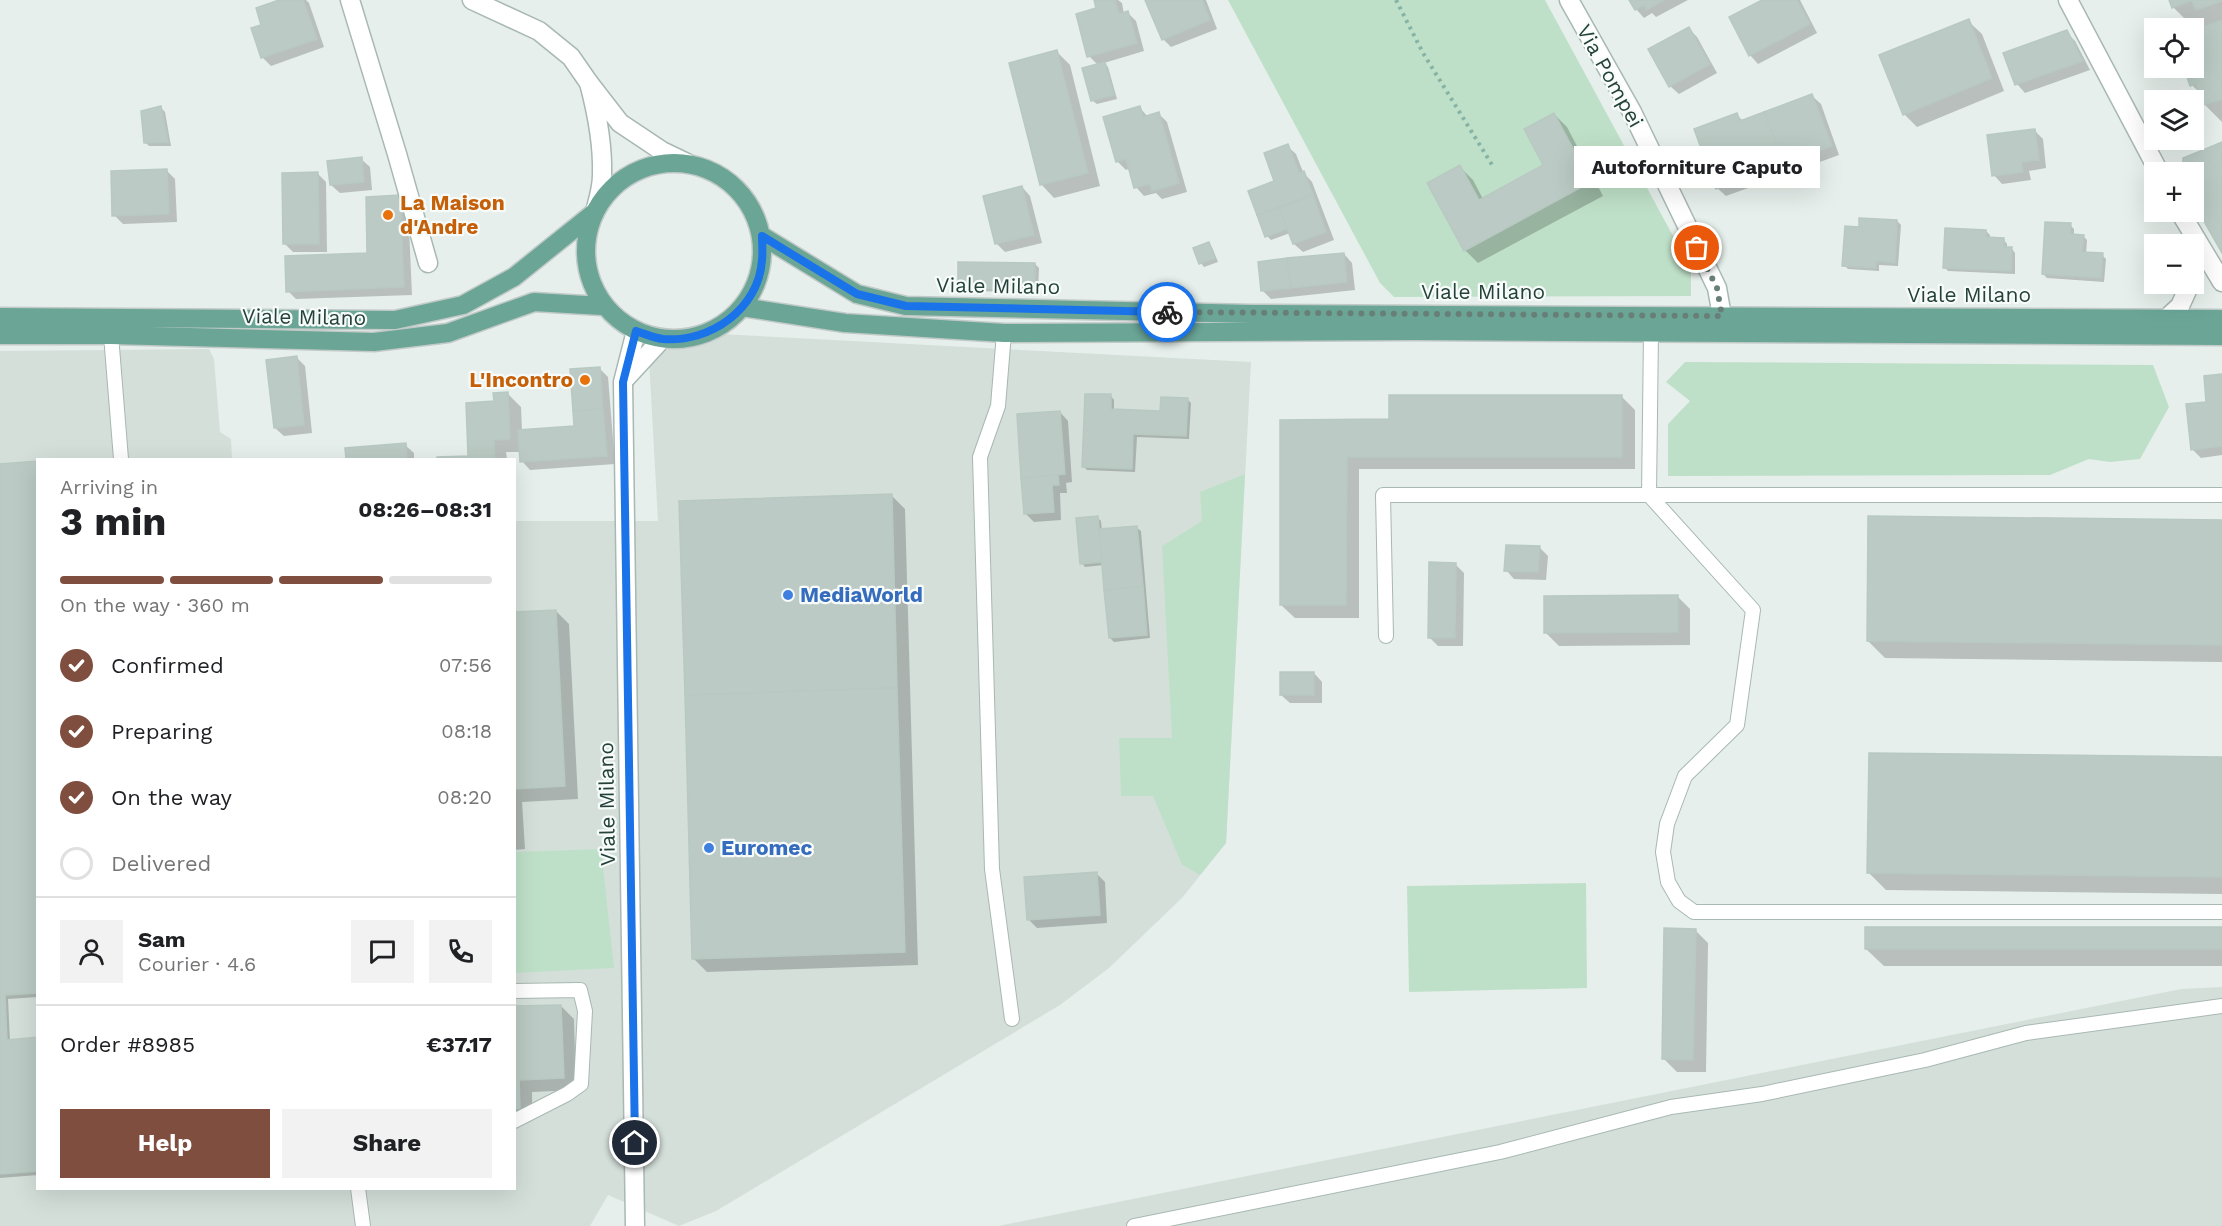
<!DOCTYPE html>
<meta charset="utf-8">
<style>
:root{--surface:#fff;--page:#f2f2f2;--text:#202124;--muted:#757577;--line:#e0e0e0;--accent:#7f4e3f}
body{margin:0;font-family:"Work Sans",sans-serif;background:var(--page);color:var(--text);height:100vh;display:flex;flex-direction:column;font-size:22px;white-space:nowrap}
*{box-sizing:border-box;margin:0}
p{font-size:20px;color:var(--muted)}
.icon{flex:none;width:33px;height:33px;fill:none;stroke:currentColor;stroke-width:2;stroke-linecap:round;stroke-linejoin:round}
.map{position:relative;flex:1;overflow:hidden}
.details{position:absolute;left:36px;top:458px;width:480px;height:732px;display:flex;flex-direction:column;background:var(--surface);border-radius:0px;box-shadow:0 6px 24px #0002}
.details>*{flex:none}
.buttons{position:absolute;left:2144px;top:18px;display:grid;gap:12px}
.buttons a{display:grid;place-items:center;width:60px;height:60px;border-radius:0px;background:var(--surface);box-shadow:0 6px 24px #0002;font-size:30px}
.pin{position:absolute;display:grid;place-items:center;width:51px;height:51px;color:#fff;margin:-26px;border:3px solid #fff;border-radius:50%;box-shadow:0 2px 6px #0007}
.courier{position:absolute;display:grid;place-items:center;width:60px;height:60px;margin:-30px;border:4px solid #1a73e8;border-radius:50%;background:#fff;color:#222;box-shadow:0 2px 8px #0007}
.bubble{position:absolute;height:42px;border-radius:0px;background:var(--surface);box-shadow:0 6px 24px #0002;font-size:20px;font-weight:700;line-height:42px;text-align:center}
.summary em{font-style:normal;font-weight:700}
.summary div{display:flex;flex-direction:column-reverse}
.summary{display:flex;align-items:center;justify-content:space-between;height:102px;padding:0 24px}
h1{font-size:39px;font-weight:700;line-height:45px}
.bar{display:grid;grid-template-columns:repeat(4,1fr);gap:9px 6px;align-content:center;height:72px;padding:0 24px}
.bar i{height:8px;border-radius:4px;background:var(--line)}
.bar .current{background:var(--accent)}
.bar p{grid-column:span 4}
.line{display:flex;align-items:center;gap:15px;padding:0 24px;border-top:2px solid var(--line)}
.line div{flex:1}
.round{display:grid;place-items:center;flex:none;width:63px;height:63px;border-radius:0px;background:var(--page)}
ol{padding:0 24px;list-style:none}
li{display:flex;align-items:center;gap:18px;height:66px}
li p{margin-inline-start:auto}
li .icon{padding:6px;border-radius:50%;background:var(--accent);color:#fff;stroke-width:4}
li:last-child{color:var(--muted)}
li i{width:33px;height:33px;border:3px solid var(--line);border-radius:50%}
.action{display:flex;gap:12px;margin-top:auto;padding:12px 24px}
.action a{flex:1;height:69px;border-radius:0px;background:var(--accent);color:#fff;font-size:24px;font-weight:700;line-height:69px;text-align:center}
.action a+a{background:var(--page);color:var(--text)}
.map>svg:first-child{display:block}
.built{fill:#d4dfda}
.green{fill:#bfe0c8;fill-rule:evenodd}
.shadow{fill:#0003}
.building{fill:#bbcac4;stroke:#b8c9c2;stroke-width:1.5}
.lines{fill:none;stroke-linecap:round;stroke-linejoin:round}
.lane-casing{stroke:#a8b8b2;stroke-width:16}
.street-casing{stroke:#a8b8b2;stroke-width:21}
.primary-casing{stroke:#c2cac8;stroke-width:21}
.path{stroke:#86b3a5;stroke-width:4;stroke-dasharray:3 4.5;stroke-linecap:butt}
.lane{stroke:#fff;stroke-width:14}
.street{stroke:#fff;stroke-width:18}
.primary{stroke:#6aa596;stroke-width:18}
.done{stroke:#687f78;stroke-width:6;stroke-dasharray:0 10.8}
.route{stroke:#1a73e8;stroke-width:8}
.food-dot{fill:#e8710a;stroke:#f7fbf9;stroke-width:2}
.shop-dot{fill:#3f7fe0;stroke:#f7fbf9;stroke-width:2}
.labels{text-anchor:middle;stroke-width:4.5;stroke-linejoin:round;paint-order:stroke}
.street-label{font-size:21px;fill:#24423a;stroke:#f7fbf9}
.food-label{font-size:21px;font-weight:bold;fill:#c56008;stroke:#f7fbf9;text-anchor:start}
.shop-label{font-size:21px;font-weight:bold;fill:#366cbe;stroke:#f7fbf9;text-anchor:start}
</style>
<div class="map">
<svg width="2222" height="1226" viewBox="0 0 2222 1226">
<rect width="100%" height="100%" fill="#e6efeb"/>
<g class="built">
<polygon points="700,333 1251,362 1226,843 1182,898 1109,968 1060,1005 716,1211 679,1226 608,1195 590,1226 0,1226 0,351 209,349 214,359 220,432 231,439 232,459 38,459 38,1188 514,1188 515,521 658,521 649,359"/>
<polygon points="2222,987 2222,1226 998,1226 2181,989"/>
</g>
<g class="green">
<path d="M1228,0h317l146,269v27l-297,1 -14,-14zM1554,113l37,69 -127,69 -37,-68 33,-18 19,35 64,-35 -19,-36z"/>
<polygon points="1685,362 2153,365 2169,407 2140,459 2110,462 2089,459 2050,475 1668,476 1668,424 1690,401 1666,382"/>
<polygon points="1245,474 1226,843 1200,875 1182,865 1153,796 1121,796 1119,738 1172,738 1162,546 1202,521 1200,492"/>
<polygon points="601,849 614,968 515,973 515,852"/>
<polygon points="1586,883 1587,988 1409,992 1407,886"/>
</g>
<g class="shadow">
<polygon points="284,0 306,0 309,3 324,47 271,66 262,57"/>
<polygon points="1095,0 1118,0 1122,3 1124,14 1128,13 1136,21 1144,51 1104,63 1108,67 1117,99 1097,104 1093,101 1084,69 1098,65 1089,56 1098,9"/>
<polygon points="1147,0 1206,0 1217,29 1171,47 1163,39"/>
<polygon points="1631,0 1688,0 1656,17 1652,13 1644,18 1636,9"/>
<polygon points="1765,0 1800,0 1817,33 1758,64 1750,55"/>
<polygon points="2171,0 2222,0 2222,122 2205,105 2201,94 2192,85 2185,68 2193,68 2193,38 2206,33 2205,29 2198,32 2173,7"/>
<polygon points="1968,21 1982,34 2004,91 1917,127 1904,114"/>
<polygon points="1689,29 1697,37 1717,73 1679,94 1670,86"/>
<polygon points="2066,32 2075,41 2090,70 2025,93 2017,84"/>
<polygon points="1057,52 1070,65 1100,186 1054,198 1041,184"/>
<polygon points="1812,96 1821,104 1839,155 1726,196 1717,188 1737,115 1743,121"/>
<polygon points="161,108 165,112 171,146 149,146 145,142"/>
<polygon points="1140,108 1148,117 1159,114 1167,122 1187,192 1162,199 1156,193 1144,196 1136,187 1130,168 1126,170 1117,161"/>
<polygon points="1554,114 1567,127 1603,196 1478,263 1465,250 1460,167 1473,180 1483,199 1545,165"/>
<polygon points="2034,130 2043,139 2046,168 2029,171 2031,180 2002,184 1994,175"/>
<polygon points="1287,146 1296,154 1303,172 1312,182 1334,240 1303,252 1294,244 1290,233 1271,240 1267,236 1250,192 1276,182"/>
<polygon points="361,159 370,167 372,190 340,193 331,185"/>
<polygon points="166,170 175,179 177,222 123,224 114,215"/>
<polygon points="318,174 326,182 327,252 293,252 285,244"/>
<polygon points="1022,187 1030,196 1042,243 1005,252 997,244 985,197"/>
<polygon points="400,197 408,205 412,295 296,299 288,291 369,254"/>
<polygon points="1897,221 1901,225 1898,266 1879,265 1879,271 1848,269 1844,265 1860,228"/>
<polygon points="2070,225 2074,229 2074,235 2083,236 2087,240 2086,254 2102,255 2106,259 2104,282 2047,278 2043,274"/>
<polygon points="1986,231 1990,235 1990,239 2004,240 2007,244 2007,249 2012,249 2015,253 2015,274 1948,271 1944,267"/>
<polygon points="1208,244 1212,247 1218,262 1204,267 1201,263"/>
<polygon points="1344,254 1352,263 1355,290 1271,299 1262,290"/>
<polygon points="1035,264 1039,268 1038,292 963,291 959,287"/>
<polygon points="296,357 305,366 312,433 284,436 275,428"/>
<polygon points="600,369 608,377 615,464 530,470 522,461 521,452 506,452 507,459 438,459 470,457 495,403 508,394 521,407 522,431 576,427"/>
<polygon points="2222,376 2222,455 2201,458 2192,449 2208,403"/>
<polygon points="1111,396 1114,400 1114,411 1161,413 1187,399 1191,403 1189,439 1137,437 1135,472 1087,470 1083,466"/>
<polygon points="1622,397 1635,410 1635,469 1359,469 1359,618 1295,618 1281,605 1282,421 1390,421"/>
<polygon points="1060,412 1068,421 1072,482 1066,483 1067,493 1060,493 1061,520 1034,522 1025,513 1018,415"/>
<polygon points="405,445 414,453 414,459 348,459"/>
<polygon points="38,463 38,997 8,999 10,1041 38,1039 38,1175 0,1178 0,466"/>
<polygon points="892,496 905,509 918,965 707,972 694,959"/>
<polygon points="1097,517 1101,521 1102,531 1137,528 1141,531 1150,638 1114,642 1110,638 1104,565 1085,567 1082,563"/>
<polygon points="2222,521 2222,662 1885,658 1868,641"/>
<polygon points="1539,547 1548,556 1546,580 1514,579 1506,570"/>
<polygon points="1455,564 1464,573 1463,646 1438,646 1429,637"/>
<polygon points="1677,596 1690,609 1690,645 1559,646 1546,633"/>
<polygon points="556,611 569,624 578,799 522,802 525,849 514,850 514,614"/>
<polygon points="1314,673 1322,682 1322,703 1290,703 1281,695"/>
<polygon points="2222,758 2222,894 1886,890 1869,873"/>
<polygon points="1096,873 1105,882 1107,923 1037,928 1028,919"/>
<polygon points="2222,929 2222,966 1884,966 1866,949"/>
<polygon points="1695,930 1708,943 1706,1072 1677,1072 1664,1059"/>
<polygon points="561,1006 574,1019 576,1090 532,1092 532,1121 514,1122 514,1008"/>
</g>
<g class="building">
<polygon points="279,0 303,0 317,39 261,58 251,28 261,25 256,8"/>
<polygon points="1094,0 1115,0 1119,14 1128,11 1137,43 1087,57 1076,14 1096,8"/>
<polygon points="1145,0 1202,0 1210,20 1162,40"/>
<polygon points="1629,0 1664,0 1646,10 1644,5 1635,10"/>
<polygon points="1762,0 1797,0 1810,24 1749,56 1729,17"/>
<polygon points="2169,0 2222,0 2222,1 2196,10 2192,0 2172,8"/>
<polygon points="1969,19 1992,78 1903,115 1879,55"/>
<polygon points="2222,20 2222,99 2203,105 2196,84 2190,86 2184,68 2193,68 2193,36 2204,32 2203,27"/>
<polygon points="1689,27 1710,64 1669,87 1648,49"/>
<polygon points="2067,30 2083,61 2015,85 2003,53"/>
<polygon points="1057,50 1088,173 1040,185 1009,63"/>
<polygon points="1105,62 1114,95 1091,101 1082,68"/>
<polygon points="1812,94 1832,146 1784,164 1764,112"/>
<polygon points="161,106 168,142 144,143 141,111"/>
<polygon points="1140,106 1143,117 1159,112 1179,183 1152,191 1150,184 1134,188 1126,159 1116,162 1103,117"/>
<polygon points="1764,112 1784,164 1716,189 1694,129 1737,113 1740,121"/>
<polygon points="1554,113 1591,182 1464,251 1427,183 1460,165 1479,200 1543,165 1524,129"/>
<polygon points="2035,129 2039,160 2021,162 2023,172 1992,176 1987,135"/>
<polygon points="2222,142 2222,253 2193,202 2193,172 2182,172 2183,158"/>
<polygon points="1288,144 1299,173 1304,171 1313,195 1257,215 1248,191 1274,181 1264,153"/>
<polygon points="362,157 364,182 330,185 327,161"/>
<polygon points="167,169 169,214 112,216 111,171"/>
<polygon points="318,172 319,244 283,244 282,173"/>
<polygon points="1022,186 1034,235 995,244 983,196"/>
<polygon points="400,195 404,287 286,292 285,256 367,253 366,197"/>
<polygon points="1313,195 1326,232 1293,244 1279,208"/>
<polygon points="1279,208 1287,229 1265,237 1257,215"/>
<polygon points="1859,218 1897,220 1895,263 1876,261 1876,268 1842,266 1845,226 1859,227"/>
<polygon points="2045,222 2071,223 2070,234 2084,235 2082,252 2103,253 2101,278 2042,274"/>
<polygon points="1945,228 1986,230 1986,237 2004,238 2004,247 2012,247 2011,271 1943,268"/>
<polygon points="1209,242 1215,258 1199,264 1193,248"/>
<polygon points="1344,253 1347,282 1291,288 1287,258"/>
<polygon points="1287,258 1291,288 1261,291 1258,262"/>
<polygon points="958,262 1035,263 1035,289 958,288"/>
<polygon points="297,356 304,425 274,428 266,360"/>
<polygon points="600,367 603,409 573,411 570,369"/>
<polygon points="2222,374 2222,446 2191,450 2186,404 2206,402 2204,376"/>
<polygon points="508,392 510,439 494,440 495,459 437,459 437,457 468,456 466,403 494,401 493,393"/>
<polygon points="1085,394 1111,394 1111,409 1160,411 1161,397 1188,398 1186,436 1133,434 1132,469 1082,467"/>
<polygon points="1389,395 1622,395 1622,457 1347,457 1346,605 1280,605 1280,420 1389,419"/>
<polygon points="603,409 607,456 520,462 518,430 574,426 573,411"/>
<polygon points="1060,411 1065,474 1021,478 1017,414"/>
<polygon points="406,443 407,459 346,459 345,448"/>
<polygon points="38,461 38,993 5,995 7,1040 38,1037 38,1171 0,1174 0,464"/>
<polygon points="1058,475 1059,485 1052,485 1054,512 1024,514 1021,478"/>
<polygon points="892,494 897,688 685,695 679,501"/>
<polygon points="1098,516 1102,562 1080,564 1076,518"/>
<polygon points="1868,516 2222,520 2222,645 1867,641"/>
<polygon points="1137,526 1143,586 1104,590 1099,529"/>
<polygon points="1506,545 1540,546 1538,572 1504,571"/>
<polygon points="1429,562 1456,563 1455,638 1428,638"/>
<polygon points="1143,586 1147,635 1109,638 1104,590"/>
<polygon points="1678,595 1678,632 1544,633 1544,596"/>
<polygon points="556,610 565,786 514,789 514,612"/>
<rect x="1280" y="672" width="34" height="23"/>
<polygon points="897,688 905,952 692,959 685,695"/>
<polygon points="1869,753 2222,757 2222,877 1867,873"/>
<polygon points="1097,872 1100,915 1027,920 1024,877"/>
<rect x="1865" y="927" width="357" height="22"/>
<polygon points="1664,928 1696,929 1693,1060 1662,1059"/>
<polygon points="561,1005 564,1078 519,1080 520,1108 514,1109 514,1006"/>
</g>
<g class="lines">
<defs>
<g id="lane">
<polyline points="1004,333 998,406 980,457 992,869 1012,1019"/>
<polyline points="1651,333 1649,495 1753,610 1737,725 1685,776 1667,824 1663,852 1668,882 1679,901 1694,912 2222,912"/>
<polyline points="111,335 121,459"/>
<polyline points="1386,636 1383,495 2222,495"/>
<polyline points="514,991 580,990 585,1011 581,1084 567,1094 514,1121"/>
<polyline points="358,1188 363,1226"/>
<polyline points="1134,1226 1500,1152 1671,1107 1762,1094 1925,1060 2026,1033 2222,1006"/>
</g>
<g id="street">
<polyline points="350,0 397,154 428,263"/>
<polyline points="472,0 539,31 571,57 589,83"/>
<polyline points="1569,0 1632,112 1717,288 1722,316"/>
<polyline points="2068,0 2159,172"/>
<path d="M595,212c3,-12 7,-24 7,-37 1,-31 -5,-62 -13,-92l31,40 42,28 25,12"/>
<polyline points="2180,212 2222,282"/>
<polyline points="2166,319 2180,306 2190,284"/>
<polyline points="626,378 662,339"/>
<polyline points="635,1226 623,382 636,331"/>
</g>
<g id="primary">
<circle cx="674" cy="251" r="88"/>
<polyline points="762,236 857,294 906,306 1252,314 2222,319"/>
<polyline points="742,307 845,323 1004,333 1414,331 2222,336"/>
<polyline points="0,317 395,320 463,305 514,277 595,212"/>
<polyline points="0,335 111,335 374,342 448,333 534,302 602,306"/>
</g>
</defs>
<use href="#lane" class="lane-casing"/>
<use href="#street" class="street-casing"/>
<use href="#primary" class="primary-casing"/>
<polyline class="path" points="1396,0 1423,53 1494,168"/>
<use href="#lane" class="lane"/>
<use href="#street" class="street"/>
<use href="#primary" class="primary"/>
</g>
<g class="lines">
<polyline class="done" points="1167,312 1722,316 1717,288 1697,248"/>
<path class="route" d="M635,1143l-12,-761 13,-51c9,3 18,7 27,8 47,4 96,-30 99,-79 1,-8 0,-16 0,-24l95,58 49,12 261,6"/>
</g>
<g class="food-dot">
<circle cx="388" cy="215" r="6"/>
<circle cx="585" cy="380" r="6"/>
</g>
<g class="shop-dot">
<circle cx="788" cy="595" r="6"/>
<circle cx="709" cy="848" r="6"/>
</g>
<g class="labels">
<g class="street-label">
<text transform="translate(1610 76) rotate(61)" y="7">Via Pompei</text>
<text transform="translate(998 286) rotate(1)" y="7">Viale Milano</text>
<text x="1483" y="299">Viale Milano</text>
<text x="1969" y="302">Viale Milano</text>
<text transform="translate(304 317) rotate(1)" y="7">Viale Milano</text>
<text transform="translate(607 804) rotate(-91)" y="7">Viale Milano</text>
</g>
<g class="food-label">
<text x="400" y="210">La Maison<tspan x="400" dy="24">d'Andre</tspan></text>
<text x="573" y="387" text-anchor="end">L'Incontro</text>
</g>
<g class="shop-label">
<text x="800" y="602">MediaWorld</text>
<text x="721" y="855">Euromec</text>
</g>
</g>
</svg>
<div class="buttons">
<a><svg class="icon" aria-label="locate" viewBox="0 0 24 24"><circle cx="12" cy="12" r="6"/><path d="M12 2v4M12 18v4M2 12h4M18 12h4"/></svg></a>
<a><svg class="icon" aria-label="layers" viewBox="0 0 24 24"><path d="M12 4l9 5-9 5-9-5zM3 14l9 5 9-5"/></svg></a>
<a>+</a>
<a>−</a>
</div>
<div class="pin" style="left:1697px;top:248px;background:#ea580c"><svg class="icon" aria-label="bag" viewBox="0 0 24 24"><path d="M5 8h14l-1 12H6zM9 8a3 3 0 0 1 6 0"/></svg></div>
<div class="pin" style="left:635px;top:1143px;background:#1f2937"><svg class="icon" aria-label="home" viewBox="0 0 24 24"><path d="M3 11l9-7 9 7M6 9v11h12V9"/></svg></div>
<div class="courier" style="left:1167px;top:312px"><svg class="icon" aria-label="bike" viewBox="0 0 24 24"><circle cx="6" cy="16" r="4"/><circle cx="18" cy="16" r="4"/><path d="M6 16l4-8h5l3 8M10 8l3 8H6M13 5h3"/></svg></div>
<div class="bubble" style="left:1574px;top:146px;width:246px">Autoforniture Caputo</div>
<section class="details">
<div class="summary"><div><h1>3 min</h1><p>Arriving in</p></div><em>08:26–08:31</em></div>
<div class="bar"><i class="current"></i><i class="current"></i><i class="current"></i><i></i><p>On the way · 360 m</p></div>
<ol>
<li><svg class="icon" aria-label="check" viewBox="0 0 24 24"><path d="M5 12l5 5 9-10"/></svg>Confirmed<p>07:56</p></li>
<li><svg class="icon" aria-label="check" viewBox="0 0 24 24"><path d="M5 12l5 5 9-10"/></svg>Preparing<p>08:18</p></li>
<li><svg class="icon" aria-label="check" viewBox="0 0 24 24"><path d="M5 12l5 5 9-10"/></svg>On the way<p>08:20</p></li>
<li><i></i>Delivered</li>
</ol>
<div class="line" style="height:108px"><a class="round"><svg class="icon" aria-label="person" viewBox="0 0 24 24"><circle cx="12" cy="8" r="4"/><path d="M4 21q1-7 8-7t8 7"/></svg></a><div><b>Sam</b><p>Courier · 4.6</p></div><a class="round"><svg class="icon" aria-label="chat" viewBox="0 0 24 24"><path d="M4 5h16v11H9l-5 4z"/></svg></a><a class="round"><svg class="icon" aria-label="phone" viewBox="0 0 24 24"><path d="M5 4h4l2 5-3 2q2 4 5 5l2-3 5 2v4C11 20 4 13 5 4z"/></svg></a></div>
<div class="line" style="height:78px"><div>Order #8985</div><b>€37.17</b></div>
<div class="action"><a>Help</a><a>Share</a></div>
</section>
</div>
